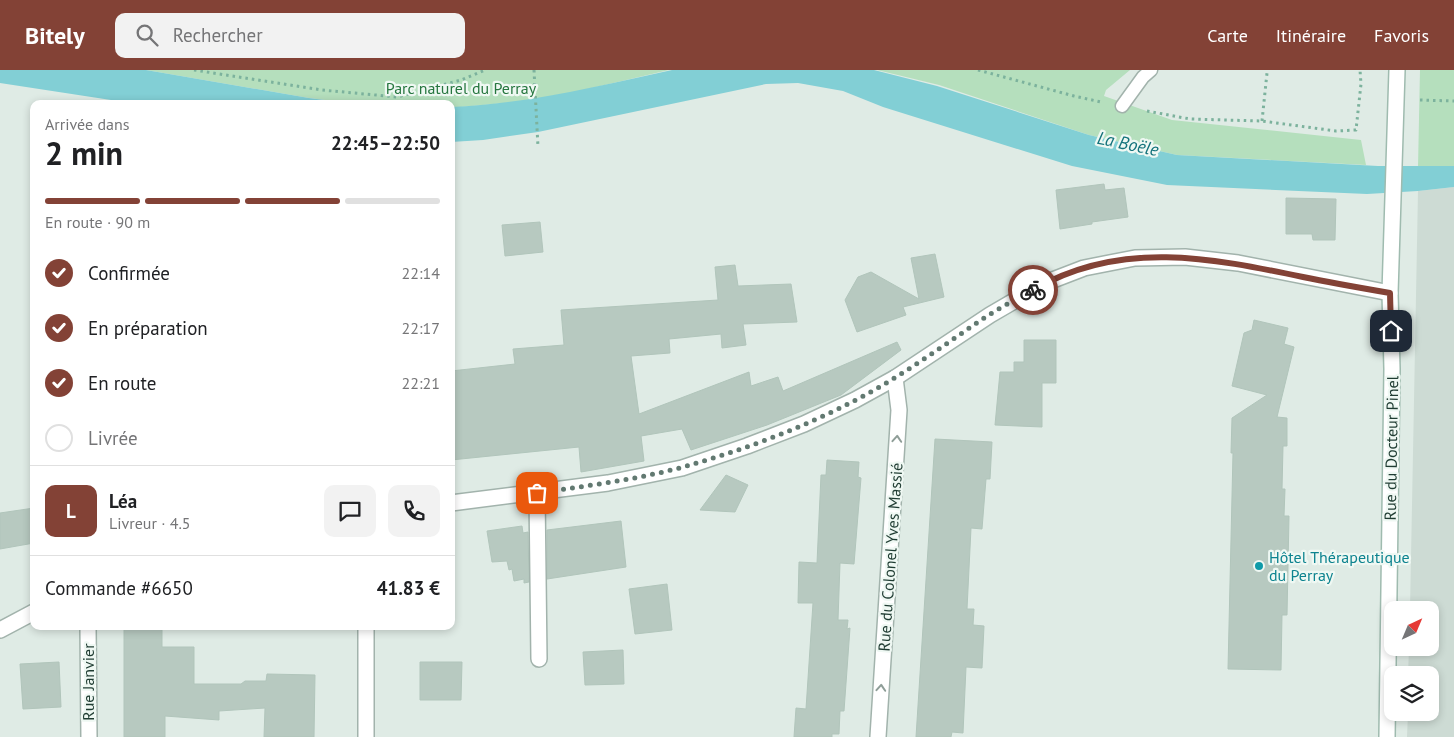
<!DOCTYPE html>
<html lang="fr">
<meta charset="utf-8">
<style>
:root{--surface:#fff;--page:#f2f2f2;--text:#202124;--muted:#757577;--line:#e0e0e0;--accent:#834236}
body{margin:0;font-family:"PT Sans",sans-serif;background:var(--page);color:var(--text);height:100vh;display:flex;flex-direction:column;font-size:19px;white-space:nowrap}
*{box-sizing:border-box;margin:0}
p{font-size:16px;color:var(--muted)}
.icon{flex:none;width:28px;height:28px;fill:none;stroke:currentColor;stroke-width:2;stroke-linecap:round;stroke-linejoin:round}
.map{position:relative;flex:1;overflow:hidden}
.sheet{position:absolute;left:30px;top:30px;width:425px;height:530px;display:flex;flex-direction:column;background:var(--surface);border-radius:10px;box-shadow:0 2px 8px #0003}
.sheet>*{flex:none}
.needle{width:32px;rotate:44deg}
.buttons{position:absolute;left:1384px;top:531px;display:grid;gap:10px}
.buttons a{display:grid;place-items:center;width:55px;height:55px;border-radius:10px;background:var(--surface);box-shadow:0 2px 8px #0003;font-size:25px}
.pin{position:absolute;display:grid;place-items:center;width:42px;height:42px;color:#fff;margin:-21px;border-radius:10px;box-shadow:0 2px 8px #0006}
.courier{position:absolute;display:grid;place-items:center;width:50px;height:50px;margin:-25px;border:4px solid #834236;border-radius:50%;background:#fff;color:#222;box-shadow:0 1px 6px #0007}
.overview em{font-style:normal;font-weight:700}
.overview div{display:flex;flex-direction:column-reverse}
.overview{display:flex;align-items:center;justify-content:space-between;height:85px;padding:0 15px}
h1{font-size:32px;font-weight:700;line-height:38px}
.bar{display:grid;grid-template-columns:repeat(4,1fr);gap:8px 5px;align-content:center;height:60px;padding:0 15px}
.bar i{height:6px;border-radius:4px;background:var(--line)}
.bar .on{background:var(--accent)}
.bar p{grid-column:span 4}
.line{display:flex;align-items:center;gap:12px;padding:0 15px;border-top:1px solid var(--line)}
.line div{flex:1}
.round{display:grid;place-items:center;flex:none;width:52px;height:52px;border-radius:10px;background:var(--page)}
ol{padding:0 15px;list-style:none}
li{display:flex;align-items:center;gap:15px;height:55px}
li p{margin-inline-start:auto}
li .icon{padding:5px;border-radius:50%;background:var(--accent);color:#fff;stroke-width:4}
li:last-child{color:var(--muted)}
li i{width:28px;height:28px;border:2px solid var(--line);border-radius:50%}
header{display:flex;align-items:center;gap:30px;box-sizing:border-box;height:70px;padding:0 25px;background:var(--accent);color:#fff}
header strong{font-size:24px}
nav{display:flex;gap:28px;margin-inline-start:auto;font-size:18px}
.search{width:350px;height:45px;background:var(--page);display:flex;align-items:center;gap:12px;box-sizing:border-box;padding:0 18px;border-radius:10px;color:var(--muted);font-size:19px}
.map>svg:first-child{display:block}
.built{fill:#cddbd4}
.green{fill:#b5dfbd}
.water{fill:#82cfd5}
.building{fill:#b7c9c0;stroke:#b1c5bb}
.lines{fill:none;stroke-linecap:round;stroke-linejoin:round}
.lane-casing{stroke:#a2b3ac;stroke-width:15}
.street-casing{stroke:#a2b3ac;stroke-width:18}
.secondary-casing{stroke:#9fbbaf;stroke-width:18}
.path{stroke:#7cb29d;stroke-width:3;stroke-dasharray:2.5 4;stroke-linecap:butt}
.lane{stroke:#fff;stroke-width:12}
.street{stroke:#fff;stroke-width:15}
.secondary{stroke:#fff;stroke-width:15}
.oneway{stroke:#8f9e98}
.done{stroke:#627971;stroke-width:5;stroke-dasharray:0 9}
.route{stroke:#834236;stroke-width:6}
.culture-dot{fill:#0f9aa8;stroke:#eff8f3;stroke-width:2}
.labels{text-anchor:middle;stroke-width:4.5;stroke-linejoin:round;paint-order:stroke}
.park-label{font-size:16px;fill:#26763f;stroke:#eff8f3}
.street-label{font-size:16px;fill:#1f3c32;stroke:#eff8f3}
.culture-label{font-size:16px;fill:#0d838f;stroke:#eff8f3;text-anchor:start}
.water-label{font-size:18px;font-style:italic;fill:#15737c;stroke:#eff8f3}
</style>
<header>
<strong>Bitely</strong>
<div class="search"><svg class="icon" aria-label="search" viewBox="0 0 24 24"><circle cx="10" cy="10" r="6"/><path d="M15 15l6 6"/></svg>Rechercher</div>
<nav><a>Carte</a><a>Itinéraire</a><a>Favoris</a></nav>
</header>
<div class="map">
<svg width="1454" height="667" viewBox="0 0 1454 667">
<rect width="100%" height="100%" fill="#dfebe5"/>
<polygon class="built" points="1454,117 1454,667 1407,667 1408,643 1430,642 1430,605 1408,605 1409,578 1430,578 1430,540 1410,540 1418,121"/>
<g class="green">
<polygon points="146,0 669,0 579,21 525,31 461,37 451,37 451,34 358,34 309,28"/>
<polygon points="877,0 1130,0 1106,20 1104,26 1172,50 1361,70 1366,95 1177,85 1089,65 939,15"/>
<polygon points="1420,0 1454,0 1454,96 1418,97"/>
</g>
<g class="water">
<polygon points="0,0 146,0 309,28 356,34 137,34 0,13"/>
<path d="M672,0h202l63,16 152,49 88,20 201,11h76v21l-36,4 -51,3 -200,-9 -95,-19 -189,-59 -40,-16 -45,-8 -32,1 -228,48 -55,8 -32,2v-35c75,-3 148,-21 221,-37z"/>
</g>
<g class="building">
<polygon points="1104,114 1105,120 1124,118 1128,147 1092,152 1092,154 1060,159 1056,120"/>
<polygon points="1286,128 1336,129 1335,170 1313,170 1312,164 1286,164"/>
<polygon points="540,152 543,182 505,186 502,155"/>
<polygon points="935,184 944,227 903,237 906,245 857,262 845,230 858,207 871,202 919,229 911,188"/>
<polygon points="735,195 738,216 791,214 797,252 743,254 746,275 722,278 721,264 669,269 670,283 631,286 639,344 749,302 751,316 778,307 783,321 897,272 901,280 841,325 767,355 691,380 682,359 641,366 644,391 581,402 579,377 451,390 451,301 515,294 513,279 564,275 561,240 718,230 715,197"/>
<polygon points="1254,250 1288,258 1284,274 1294,277 1277,347 1287,348 1287,376 1283,376 1282,419 1285,419 1284,446 1289,446 1287,545 1282,545 1281,600 1228,599 1233,383 1231,383 1232,348 1267,325 1232,316 1244,263 1252,260"/>
<polygon points="1024,270 1056,270 1056,313 1042,313 1042,357 995,355 1000,302 1014,302 1014,292 1024,292"/>
<polygon points="935,369 992,372 990,409 986,409 982,459 971,458 967,539 974,539 973,555 984,556 982,598 966,597 963,663 952,662 951,667 916,667"/>
<polygon points="827,390 859,392 858,407 861,408 854,494 840,493 838,550 848,550 847,559 850,558 844,641 840,641 839,664 832,664 832,667 794,667 796,638 806,639 813,533 798,533 799,492 817,493 821,405 826,405"/>
<polygon points="726,405 748,415 735,442 700,440"/>
<polygon points="34,438 34,473 0,479 0,443"/>
<polygon points="621,451 626,497 547,509 547,460"/>
<polygon points="522,456 523,463 528,462 529,512 524,513 524,509 514,511 512,499 509,500 507,491 492,492 487,461"/>
<polygon points="667,514 672,560 635,564 629,519"/>
<polygon points="124,556 162,556 162,577 194,577 194,614 241,614 245,611 266,611 267,604 315,605 314,667 264,667 265,638 219,641 219,650 165,646 165,667 124,667"/>
<polygon points="623,580 624,614 585,615 583,582"/>
<polygon points="59,592 61,637 23,639 20,594"/>
<polygon points="420,592 462,592 461,630 420,630"/>
</g>
<g class="lines">
<defs>
<polyline id="lane" points="1122,36 1143,7 1151,0"/>
<g id="street">
<polyline points="537,423 539,589"/>
<polyline points="451,433 608,413 682,398 747,376 804,354 855,330 895,308 990,245 1045,213 1084,198 1135,188 1185,187 1238,193 1390,223"/>
<polyline points="88,556 89,667"/>
<polyline points="0,560 34,542"/>
<polyline points="366,667 366,556"/>
<polyline points="878,667 899,340 895,308"/>
</g>
<polyline id="secondary" points="1387,667 1392,299 1390,223 1397,0"/>
</defs>
<use href="#lane" class="lane-casing"/>
<use href="#street" class="street-casing"/>
<use href="#secondary" class="secondary-casing"/>
<g class="path">
<polyline points="194,0 322,20 397,27 461,10 485,0"/>
<polyline points="534,0 538,77"/>
<polyline points="978,0 1074,26 1101,32"/>
<polyline points="1420,30 1454,31"/>
<polyline points="1147,41 1190,49 1262,51 1336,61 1356,60 1361,14 1360,0"/>
<polyline points="1262,51 1267,3"/>
</g>
<use href="#lane" class="lane"/>
<use href="#street" class="street"/>
<use href="#secondary" class="secondary"/>
</g>
<defs><path id="oneway-chevron" d="M-2-3.5L2.5 0L-2 3.5" fill="none" stroke-width="1.6" stroke-linecap="round" stroke-linejoin="round" transform="scale(1.25)"/></defs>
<g class="oneway">
<use href="#oneway-chevron" transform="translate(897 369) rotate(-86)"/>
<use href="#oneway-chevron" transform="translate(881 618) rotate(-86)"/>
</g>
<g class="lines">
<path class="done" d="M537,423c48,-7 98,-13 146,-26 58,-16 119,-39 173,-67 46,-24 88,-55 131,-84 15,-9 31,-18 46,-26"/>
<path class="route" d="M1033,220c87,-51 179,-32 270,-13 29,6 58,11 87,16l1,38"/>
</g>
<circle class="culture-dot" cx="1259" cy="496" r="5"/>
<g class="labels">
<g class="park-label">
<text x="461" y="24">Parc naturel du Perray</text>
</g>
<g class="street-label">
<text transform="translate(1391 378) rotate(-89)" y="6">Rue du Docteur Pinel</text>
<text transform="translate(890 487) rotate(-86)" y="6">Rue du Colonel Yves Massié</text>
<text transform="translate(88 612) rotate(-90)" y="6">Rue Janvier</text>
</g>
<g class="culture-label">
<text x="1269" y="493">Hôtel Thérapeutique<tspan x="1269" dy="18">du Perray</tspan></text>
</g>
<g class="water-label">
<text transform="translate(1128 74) rotate(12)" y="6">La Boële</text>
</g>
</g>
</svg>
<div class="buttons">
<a><svg class="needle" viewBox="-14 -14 28 28"><path d="M0-13l5 13h-10z" fill="#e53935"/><path d="M0 13l5-13h-10z" fill="#757577"/></svg></a>
<a><svg class="icon" aria-label="layers" viewBox="0 0 24 24"><path d="M12 4l9 5-9 5-9-5zM3 14l9 5 9-5"/></svg></a>
</div>
<div class="pin" style="left:537px;top:423px;background:#ea580c"><svg class="icon" aria-label="bag" viewBox="0 0 24 24"><path d="M5 8h14l-1 12H6zM9 8a3 3 0 0 1 6 0"/></svg></div>
<div class="pin" style="left:1391px;top:261px;background:#1f2937"><svg class="icon" aria-label="home" viewBox="0 0 24 24"><path d="M3 11l9-7 9 7M6 9v11h12V9"/></svg></div>
<div class="courier" style="left:1033px;top:220px"><svg class="icon" aria-label="bike" viewBox="0 0 24 24"><circle cx="6" cy="16" r="4"/><circle cx="18" cy="16" r="4"/><path d="M6 16l4-8h5l3 8M10 8l3 8H6M13 5h3"/></svg></div>
<section class="sheet">
<div class="overview"><div><h1>2 min</h1><p>Arrivée dans</p></div><em>22:45–22:50</em></div>
<div class="bar"><i class="on"></i><i class="on"></i><i class="on"></i><i></i><p>En route · 90 m</p></div>
<ol>
<li><svg class="icon" aria-label="check" viewBox="0 0 24 24"><path d="M5 12l5 5 9-10"/></svg>Confirmée<p>22:14</p></li>
<li><svg class="icon" aria-label="check" viewBox="0 0 24 24"><path d="M5 12l5 5 9-10"/></svg>En préparation<p>22:17</p></li>
<li><svg class="icon" aria-label="check" viewBox="0 0 24 24"><path d="M5 12l5 5 9-10"/></svg>En route<p>22:21</p></li>
<li><i></i>Livrée</li>
</ol>
<div class="line" style="height:90px"><b class="round" style="background:var(--accent);color:#fff">L</b><div><b>Léa</b><p>Livreur · 4.5</p></div><a class="round"><svg class="icon" aria-label="chat" viewBox="0 0 24 24"><path d="M4 5h16v11H9l-5 4z"/></svg></a><a class="round"><svg class="icon" aria-label="phone" viewBox="0 0 24 24"><path d="M5 4h4l2 5-3 2q2 4 5 5l2-3 5 2v4C11 20 4 13 5 4z"/></svg></a></div>
<div class="line" style="height:65px"><div>Commande #6650</div><b>41.83 €</b></div>
</section>
</div>
